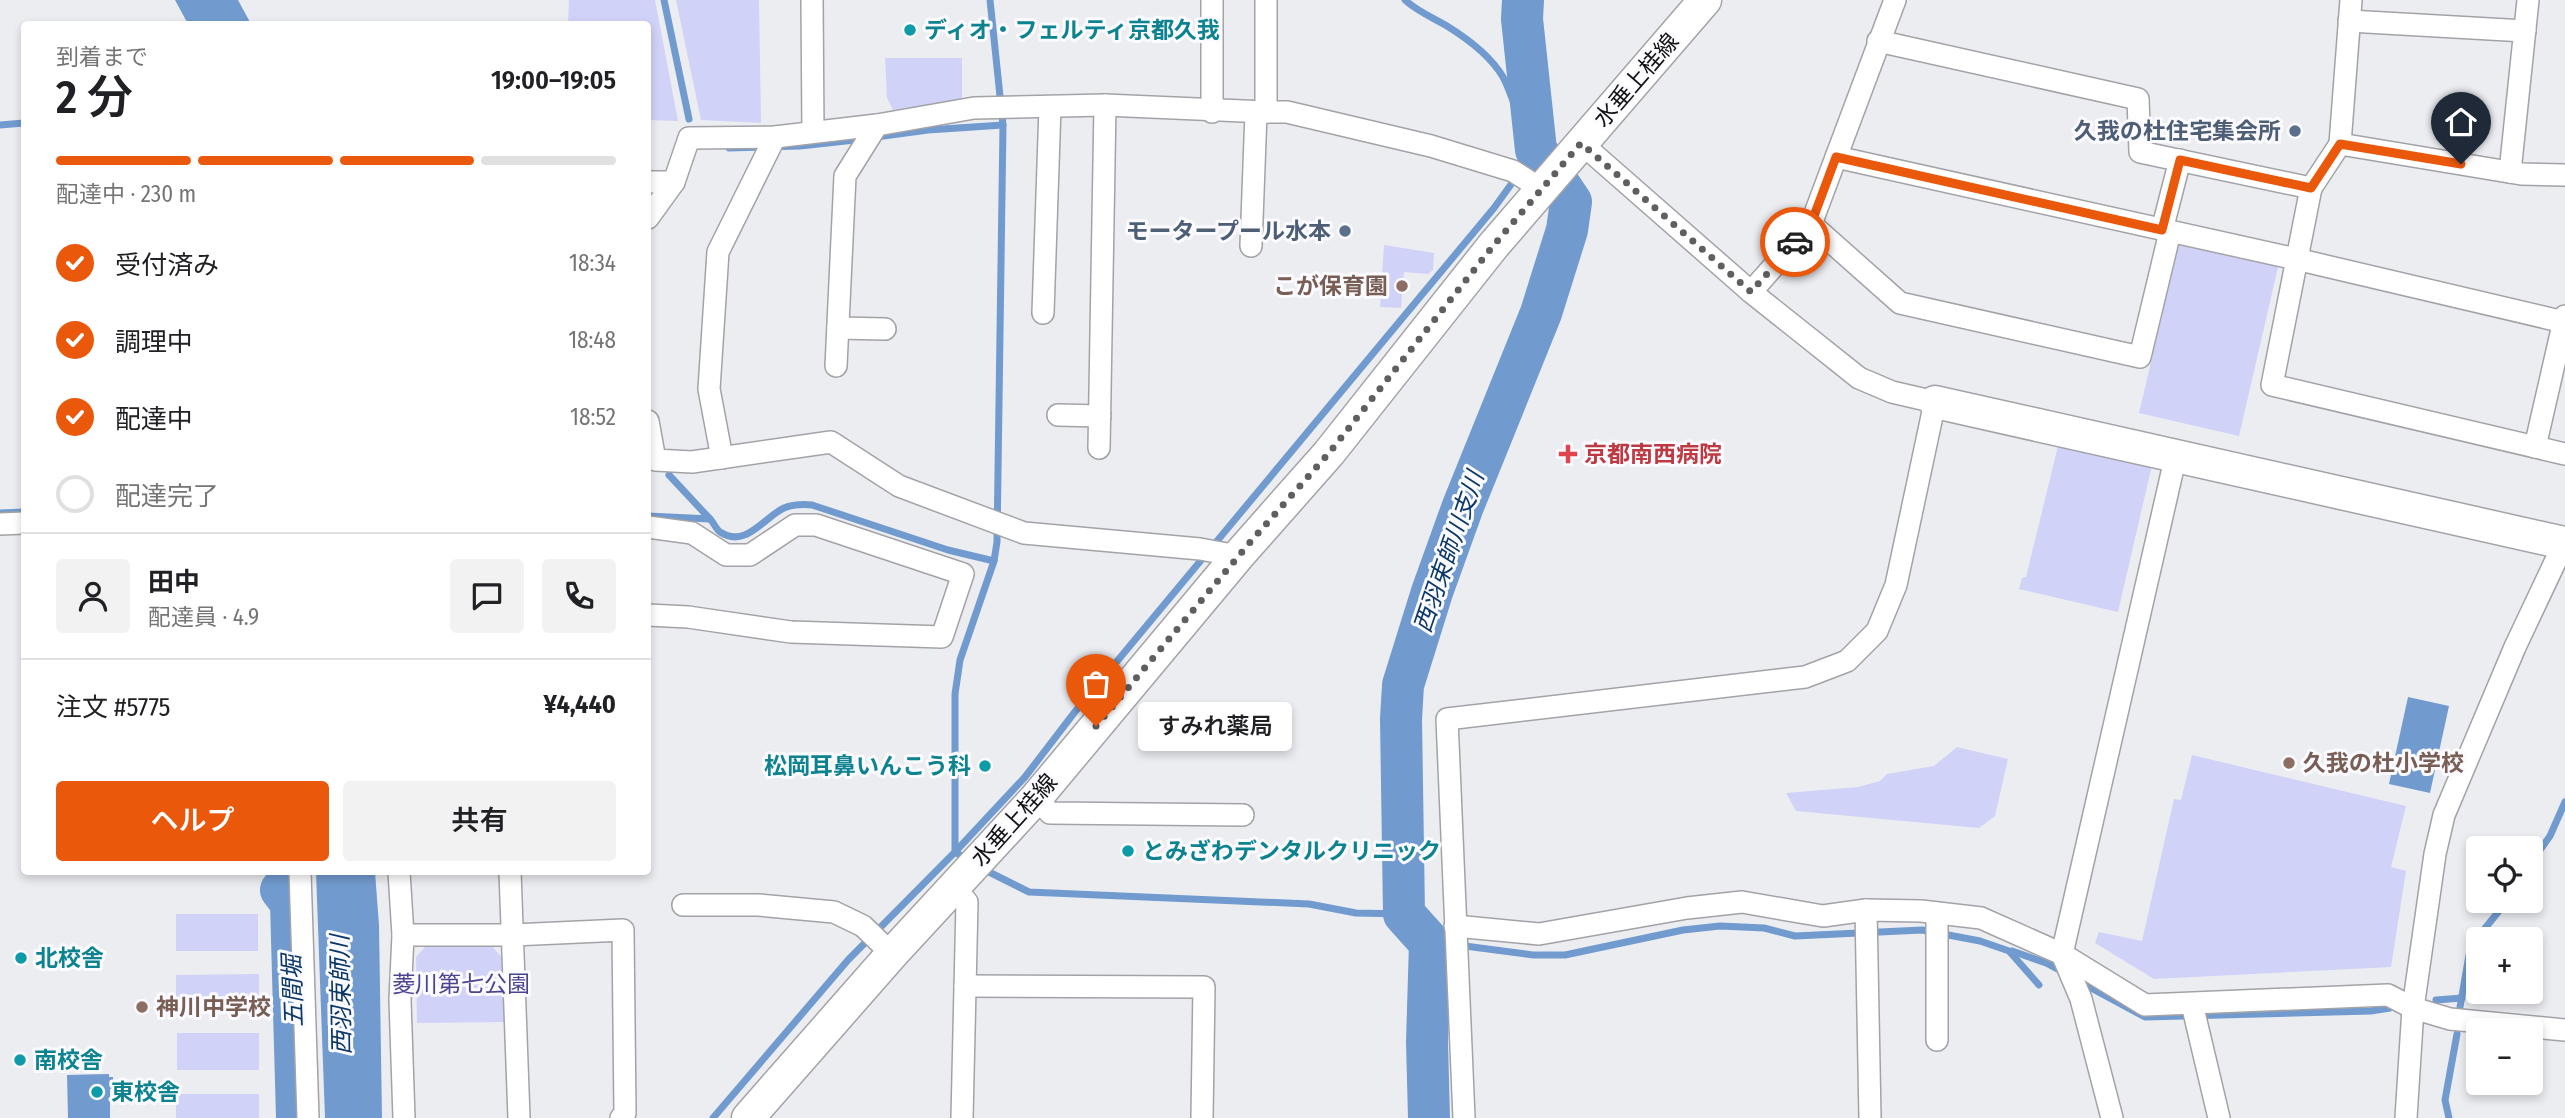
<!DOCTYPE html>
<html lang="ja">
<meta charset="utf-8">
<style>
:root{--surface:#fff;--page:#f2f2f2;--text:#202124;--muted:#757577;--line:#e0e0e0;--accent:#ea580c}
body{margin:0;font-family:"Fira Sans Condensed","Noto Sans JP",sans-serif;background:var(--page);color:var(--text);height:100vh;display:flex;flex-direction:column;font-size:26px;white-space:nowrap}
*{box-sizing:border-box;margin:0}
p{font-size:23px;color:var(--muted)}
.icon{flex:none;width:38px;height:38px;fill:none;stroke:currentColor;stroke-width:2;stroke-linecap:round;stroke-linejoin:round}
.map{position:relative;flex:1;overflow:hidden}
.details{position:absolute;left:21px;top:21px;width:630px;height:854px;display:flex;flex-direction:column;background:var(--surface);border-radius:7px;box-shadow:0 4px 10px #0003}
.details>*{flex:none}
.fabs{position:absolute;left:2466px;top:836px;display:grid;gap:14px}
.fabs a{display:grid;place-items:center;width:77px;height:77px;border-radius:7px;background:var(--surface);box-shadow:0 4px 10px #0003;font-size:35px}
.pin{position:absolute;display:grid;place-items:center;width:60px;height:60px;color:#fff;margin:-72px -30px;border-radius:50% 50% 50% 0;rotate:-45deg;box-shadow:0 0 7px #0007}
.pin .icon{rotate:45deg}
.courier{position:absolute;display:grid;place-items:center;width:70px;height:70px;margin:-35px;border:5px solid #ea580c;border-radius:50%;background:#fff;color:#222;box-shadow:0 2px 9px #0007}
.bubble{position:absolute;height:49px;border-radius:7px;background:var(--surface);box-shadow:0 4px 10px #0003;font-size:23px;font-weight:600;line-height:49px;text-align:center}
.overview em{font-style:normal;font-weight:600}
.overview div{display:flex;flex-direction:column-reverse}
.overview{display:flex;align-items:center;justify-content:space-between;height:119px;padding:0 35px}
h1{font-size:46px;font-weight:600;line-height:52px}
.bar{display:grid;grid-template-columns:repeat(4,1fr);gap:10px 7px;align-content:center;height:84px;padding:0 35px}
.bar i{height:9px;border-radius:5px;background:var(--line)}
.bar .on{background:var(--accent)}
.bar p{grid-column:span 4}
.line{display:flex;align-items:center;gap:18px;padding:0 35px;border-top:2px solid var(--line)}
.line div{flex:1}
.round{display:grid;place-items:center;flex:none;width:74px;height:74px;border-radius:7px;background:var(--page)}
ol{padding:0 35px;list-style:none}
li{display:flex;align-items:center;gap:21px;height:77px}
li p{margin-inline-start:auto}
li .icon{padding:7px;border-radius:50%;background:var(--accent);color:#fff;stroke-width:4}
li:last-child{color:var(--muted)}
li i{width:38px;height:38px;border:4px solid var(--line);border-radius:50%}
.primary-button{display:flex;gap:14px;margin-top:auto;padding:14px 35px}
.primary-button a{flex:1;height:80px;border-radius:7px;background:var(--accent);color:#fff;font-size:28px;font-weight:600;line-height:80px;text-align:center}
.primary-button a+a{background:var(--page);color:var(--text)}
.map>svg:first-child{display:block}
.green{fill:#d1d2f8}
.water{fill:#719bcf}
.lines{fill:none;stroke-linecap:round;stroke-linejoin:round}
.stream{stroke:#719bcf;stroke-width:7}
.river{stroke:#719bcf;stroke-width:42}
.street-casing{stroke:#a3a3a7;stroke-width:24}
.secondary-casing{stroke:#a3a3a7;stroke-width:35}
.street{stroke:#fff;stroke-width:21}
.secondary{stroke:#fff;stroke-width:32}
.done{stroke:#5e5f61;stroke-width:7;stroke-dasharray:0 12.6}
.route{stroke:#ea580c;stroke-width:9}
.culture-dot{fill:#0f9aa8;stroke:#fafaff;stroke-width:2.5}
.service-dot{fill:#5c6f8a;stroke:#fafaff;stroke-width:2.5}
.education-dot{fill:#8d6e63;stroke:#fafaff;stroke-width:2.5}
.health-dot{fill:#e0444e;stroke:#fafaff;stroke-width:2.5}
.labels{text-anchor:middle;stroke-width:6;stroke-linejoin:round;paint-order:stroke}
.culture-label{font-size:23px;font-weight:bold;fill:#0d838f;stroke:#fafaff;text-anchor:start}
.street-label{font-size:23px;fill:#121214;stroke:#fafaff}
.service-label{font-size:23px;font-weight:bold;fill:#4e5e75;stroke:#fafaff;text-anchor:end}
.education-label{font-size:23px;font-weight:bold;fill:#785e54;stroke:#fafaff;text-anchor:start}
.health-label{font-size:23px;font-weight:bold;fill:#be3a42;stroke:#fafaff;text-anchor:start}
.park-label{font-size:23px;fill:#4b4490;stroke:#fafaff}
.water-label{font-size:24px;font-style:italic;fill:#0c3868;stroke:#fafaff}
</style>
<div class="map">
<svg width="2565" height="1118" viewBox="0 0 2565 1118">
<rect width="100%" height="100%" fill="#ecedf1"/>
<g class="green">
<polygon points="569,0 655,0 678,121 648,120 648,24 568,24"/>
<polygon points="676,0 759,0 761,123 701,120"/>
<polygon points="885,58 962,58 962,100 893,110 887,98"/>
<polygon points="2180,239 2279,263 2239,436 2139,413"/>
<polygon points="1384,245 1434,253 1433,270 1428,274 1404,272 1401,308 1380,307"/>
<polygon points="2063,441 2152,465 2118,612 2019,589 2022,578 2026,577 2058,446"/>
<polygon points="1957,747 2008,759 1995,816 1979,828 1796,811 1786,793 1858,787 1880,781 1887,774 1934,766"/>
<polygon points="2192,755 2406,806 2391,867 2406,871 2391,967 2154,979 2095,943 2099,932 2142,941 2174,799 2181,800"/>
<rect x="176" y="914" width="82" height="37"/>
<polygon points="491,945 505,961 506,1022 417,1023 416,957 426,946"/>
<polygon points="259,974 259,1011 176,1011 176,975"/>
<rect x="177" y="1033" width="82" height="37"/>
<rect x="176" y="1094" width="83" height="24"/>
</g>
<g class="water">
<polygon points="175,0 238,0 251,24 188,24"/>
<polygon points="2408,697 2449,706 2430,793 2389,784"/>
<polygon points="316,872 375,872 379,925 382,1118 325,1118"/>
<polygon points="109,1074 109,1077 113,1077 113,1088 110,1089 110,1118 68,1118 67,1075"/>
</g>
<g class="lines">
<g class="stream">
<polyline points="664,0 689,119"/>
<path d="M1405,0c13,12 27,17 42,26 21,13 43,29 56,51 11,20 12,43 32,56"/>
<polyline points="0,125 24,123"/>
<polyline points="876,137 928,130 1003,125"/>
<polyline points="729,148 800,146 864,139"/>
<polyline points="669,475 710,519"/>
<polyline points="0,513 24,512"/>
<path d="M648,516l62,3c4,4 6,10 10,13 26,17 44,-15 64,-24 10,-4 18,-4 28,-3l136,45 46,11"/>
<polyline points="968,860 955,852 1025,777 1074,713 1494,208 1536,150"/>
<polyline points="2530,864 2550,836 2565,802"/>
<polyline points="981,868 1029,892 1309,904 1356,913 1404,914"/>
<polyline points="1430,943 1442,943 1533,955 1565,955 1683,930 1720,926 1764,928 1795,936 1922,930 1980,941 2009,951 2039,985"/>
<polyline points="2012,951 2046,963 2065,973"/>
<polyline points="2078,981 2145,1017 2371,1011 2390,1008"/>
<polyline points="2436,1000 2462,998"/>
<polyline points="2460,1007 2469,955 2478,937 2507,901"/>
<polyline points="713,1118 848,960 955,852 955,694 960,660 994,561 997,542 1003,125 990,0"/>
<polyline points="2449,1118 2445,1100 2457,1034"/>
</g>
<g class="river">
<polyline points="289,872 289,884 281,890 291,903 297,1118"/>
<polyline points="1429,1118 1427,1042 1430,943 1404,914 1401,719 1403,685 1432,592 1463,506 1541,313 1567,230 1571,202 1536,150 1522,19 1523,0"/>
</g>
<defs>
<g id="street">
<polyline points="812,0 813,132"/>
<polyline points="1212,0 1212,112"/>
<polyline points="1266,0 1266,112 1287,112 1431,146 1513,171 1541,189"/>
<polyline points="2349,21 2525,31"/>
<polyline points="1878,41 2138,99 2140,152 2311,188 2340,144 2521,174 2565,175"/>
<polyline points="2340,144 2351,0"/>
<polyline points="1836,157 2296,259 2564,322"/>
<polyline points="2510,172 2528,0"/>
<polyline points="648,182 674,182"/>
<polyline points="2311,188 2272,385 2565,454"/>
<polyline points="648,218 674,182 689,138 775,137 877,125 974,108 1105,105 1266,112"/>
<polyline points="1811,224 1900,303 2140,357 2170,232"/>
<polyline points="2162,230 2180,160"/>
<polyline points="1251,246 1256,113"/>
<polyline points="1751,292 1811,224 1895,0"/>
<polyline points="1043,313 1050,107"/>
<polyline points="838,328 885,329"/>
<polyline points="836,366 845,176 877,125"/>
<polyline points="1058,415 1100,416"/>
<polyline points="648,421 655,460 692,462 831,442 899,486 1024,533 1200,549 1238,556"/>
<polyline points="2535,447 2565,316"/>
<polyline points="1099,448 1105,105"/>
<polyline points="722,458 709,389 718,252 775,137"/>
<polyline points="0,524 24,523"/>
<polyline points="648,527 692,533 726,555 750,555 795,525 816,525 963,574 942,637 791,632 688,617 648,615"/>
<polyline points="1036,798 1050,813 1243,815"/>
<polyline points="300,872 308,1118"/>
<polyline points="399,872 403,935 400,1000 404,1118"/>
<polyline points="510,872 519,1118"/>
<polyline points="954,887 967,902 962,1118"/>
<polyline points="683,905 758,905 834,912 863,926 892,954"/>
<polyline points="1866,910 1870,1118"/>
<polyline points="1455,926 1539,934 1687,908 1742,902 1823,916 1866,910 1921,911 1981,918 2062,954 2145,1005 2388,995 2413,1008 2450,1019 2565,1030"/>
<polyline points="403,935 513,935 623,930 625,1113 621,1118"/>
<polyline points="965,986 1204,987 1202,1118"/>
<polyline points="2192,1004 2219,1118"/>
<polyline points="1937,1040 1937,913"/>
<polyline points="1464,1118 1447,719 1805,677 1847,661 1877,631 1896,585 1935,402 1892,392 1859,378 1751,292 1581,143"/>
<polyline points="2112,1118 2081,999 2062,954 2176,455"/>
<polyline points="2406,1118 2413,1008 2435,854 2444,815 2515,647 2565,541"/>
</g>
<g id="secondary">
<polyline points="1935,402 2564,543"/>
<polyline points="748,1118 892,954 1036,798 1238,556 1329,453 1493,246 1705,0"/>
</g>
</defs>
<use href="#street" class="street-casing"/>
<use href="#secondary" class="secondary-casing"/>
<use href="#street" class="street"/>
<use href="#secondary" class="secondary"/>
</g>
<g class="lines">
<polyline class="done" points="1096,726 1252,540 1329,453 1493,246 1581,143 1751,292 1795,242"/>
<polyline class="route" points="1795,242 1811,224 1836,157 2162,230 2180,160 2311,188 2340,144 2461,164"/>
</g>
<g class="culture-dot">
<circle cx="910" cy="30" r="7"/>
<circle cx="985" cy="766" r="7"/>
<circle cx="1128" cy="851" r="7"/>
<circle cx="21" cy="958" r="7"/>
<circle cx="20" cy="1060" r="7"/>
<circle cx="97" cy="1092" r="7"/>
</g>
<g class="service-dot">
<circle cx="2295" cy="131" r="7"/>
<circle cx="1345" cy="231" r="7"/>
</g>
<g class="education-dot">
<circle cx="1402" cy="286" r="7"/>
<circle cx="2289" cy="763" r="7"/>
<circle cx="142" cy="1007" r="7"/>
</g>
<path class="health-dot" d="M1564.5 443.5h7v7h7v7h-7v7h-7v-7h-7v-7h7z"/>
<g class="labels">
<g class="culture-label">
<text x="924" y="38">ディオ・フェルティ京都久我</text>
<text x="971" y="774" text-anchor="end">松岡耳鼻いんこう科</text>
<text x="1142" y="859">とみざわデンタルクリニック</text>
<text x="35" y="966">北校舎</text>
<text x="34" y="1068">南校舎</text>
<text x="111" y="1100">東校舎</text>
</g>
<g class="street-label">
<text transform="translate(1636 80) rotate(-49)" y="8">水垂上桂線</text>
<text transform="translate(1014 820) rotate(-48)" y="8">水垂上桂線</text>
</g>
<g class="service-label">
<text x="2281" y="139">久我の杜住宅集会所</text>
<text x="1331" y="239">モータープール水本</text>
</g>
<g class="education-label">
<text x="1388" y="294" text-anchor="end">こが保育園</text>
<text x="2303" y="771">久我の杜小学校</text>
<text x="156" y="1015">神川中学校</text>
</g>
<g class="health-label">
<text x="1584" y="462">京都南西病院</text>
</g>
<g class="park-label">
<text x="461" y="992">菱川第七公園</text>
</g>
<g class="water-label">
<text transform="translate(1449 552) rotate(-71)" y="8">西羽束師川支川</text>
<text transform="translate(293 991) rotate(-92)" y="8">五間堀</text>
<text transform="translate(341 995) rotate(-91)" y="8">西羽束師川</text>
</g>
</g>
</svg>
<div class="fabs">
<a><svg class="icon" aria-label="locate" viewBox="0 0 24 24"><circle cx="12" cy="12" r="6"/><path d="M12 2v4M12 18v4M2 12h4M18 12h4"/></svg></a>
<a>+</a>
<a>−</a>
</div>
<div class="pin" style="left:1096px;top:726px;background:#ea580c"><svg class="icon" aria-label="bag" viewBox="0 0 24 24"><path d="M5 8h14l-1 12H6zM9 8a3 3 0 0 1 6 0"/></svg></div>
<div class="pin" style="left:2461px;top:164px;background:#1f2937"><svg class="icon" aria-label="home" viewBox="0 0 24 24"><path d="M3 11l9-7 9 7M6 9v11h12V9"/></svg></div>
<div class="courier" style="left:1795px;top:242px"><svg class="icon" aria-label="car" viewBox="0 0 24 24"><path d="M5 17H2v-5l4-1 3-4h7l3 4 3 1v5h-3M9 17h6M6 11h13"/><circle cx="7" cy="17" r="2"/><circle cx="17" cy="17" r="2"/></svg></div>
<div class="bubble" style="left:1138px;top:702px;width:154px">すみれ薬局</div>
<section class="details">
<div class="overview"><div><h1>2 分</h1><p>到着まで</p></div><em>19:00–19:05</em></div>
<div class="bar"><i class="on"></i><i class="on"></i><i class="on"></i><i></i><p>配達中 · 230 m</p></div>
<ol>
<li><svg class="icon" aria-label="check" viewBox="0 0 24 24"><path d="M5 12l5 5 9-10"/></svg>受付済み<p>18:34</p></li>
<li><svg class="icon" aria-label="check" viewBox="0 0 24 24"><path d="M5 12l5 5 9-10"/></svg>調理中<p>18:48</p></li>
<li><svg class="icon" aria-label="check" viewBox="0 0 24 24"><path d="M5 12l5 5 9-10"/></svg>配達中<p>18:52</p></li>
<li><i></i>配達完了</li>
</ol>
<div class="line" style="height:126px"><a class="round"><svg class="icon" aria-label="person" viewBox="0 0 24 24"><circle cx="12" cy="8" r="4"/><path d="M4 21q1-7 8-7t8 7"/></svg></a><div><b>田中</b><p>配達員 · 4.9</p></div><a class="round"><svg class="icon" aria-label="chat" viewBox="0 0 24 24"><path d="M4 5h16v11H9l-5 4z"/></svg></a><a class="round"><svg class="icon" aria-label="phone" viewBox="0 0 24 24"><path d="M5 4h4l2 5-3 2q2 4 5 5l2-3 5 2v4C11 20 4 13 5 4z"/></svg></a></div>
<div class="line" style="height:91px"><div>注文 #5775</div><b>¥4,440</b></div>
<div class="primary-button"><a>ヘルプ</a><a>共有</a></div>
</section>
</div>
